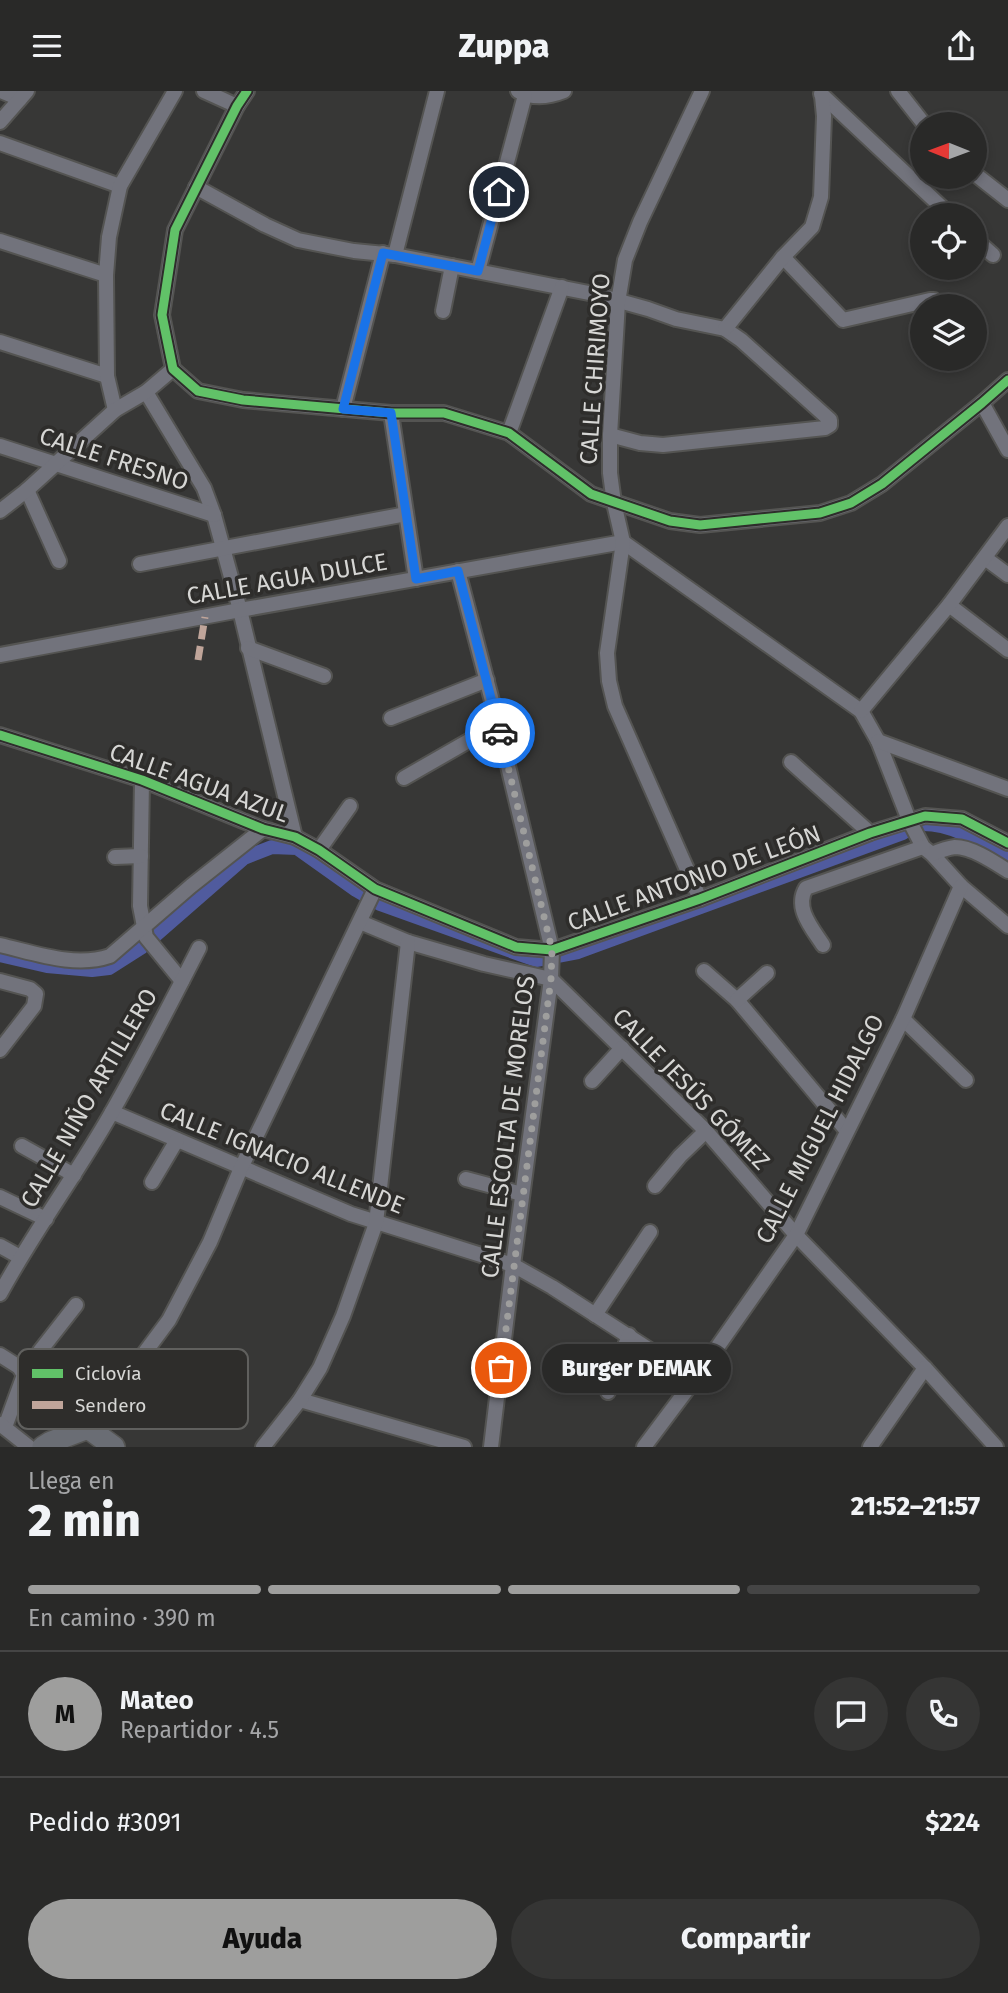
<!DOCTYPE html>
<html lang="es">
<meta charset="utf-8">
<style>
:root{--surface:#292928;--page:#353534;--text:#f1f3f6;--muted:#a5a6a8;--line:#454545;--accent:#9e9e9d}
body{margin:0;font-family:"Fira Sans",sans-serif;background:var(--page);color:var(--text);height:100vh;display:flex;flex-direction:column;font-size:26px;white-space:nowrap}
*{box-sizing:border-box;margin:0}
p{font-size:23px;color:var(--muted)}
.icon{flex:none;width:38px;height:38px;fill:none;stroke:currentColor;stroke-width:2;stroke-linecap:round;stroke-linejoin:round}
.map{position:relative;height:1356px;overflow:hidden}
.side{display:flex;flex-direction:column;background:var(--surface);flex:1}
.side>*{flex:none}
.needle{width:46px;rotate:271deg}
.fabs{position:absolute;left:910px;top:21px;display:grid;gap:14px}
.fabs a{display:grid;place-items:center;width:77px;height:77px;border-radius:50%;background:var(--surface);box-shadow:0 4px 10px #0003,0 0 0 2px var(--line);font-size:35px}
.pin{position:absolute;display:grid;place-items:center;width:60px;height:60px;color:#fff;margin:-30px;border:4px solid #fff;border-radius:50%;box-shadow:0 2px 7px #0007}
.courier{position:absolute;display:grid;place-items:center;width:70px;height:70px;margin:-35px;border:5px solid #1a73e8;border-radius:50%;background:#fff;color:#222;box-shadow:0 2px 9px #0007}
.bubble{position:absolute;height:49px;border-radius:24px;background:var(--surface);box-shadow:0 4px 10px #0003,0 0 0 2px var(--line);font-size:23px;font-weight:800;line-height:49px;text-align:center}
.summary em{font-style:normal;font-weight:800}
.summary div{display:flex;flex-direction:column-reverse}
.summary{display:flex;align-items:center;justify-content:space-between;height:119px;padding:0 28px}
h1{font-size:46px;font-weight:800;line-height:52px}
.bar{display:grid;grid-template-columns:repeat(4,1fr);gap:10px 7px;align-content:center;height:84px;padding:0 28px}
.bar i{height:9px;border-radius:5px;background:var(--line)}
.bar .current{background:var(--accent)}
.bar p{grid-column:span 4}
.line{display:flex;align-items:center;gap:18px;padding:0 28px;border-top:2px solid var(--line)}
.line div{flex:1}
.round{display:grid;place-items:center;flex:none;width:74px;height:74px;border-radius:37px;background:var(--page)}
.button{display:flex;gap:14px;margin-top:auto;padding:14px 28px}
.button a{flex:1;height:80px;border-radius:42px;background:var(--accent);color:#111;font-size:28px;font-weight:800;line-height:80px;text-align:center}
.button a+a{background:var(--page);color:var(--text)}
header{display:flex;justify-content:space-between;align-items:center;height:91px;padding:0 28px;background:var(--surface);font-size:32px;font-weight:800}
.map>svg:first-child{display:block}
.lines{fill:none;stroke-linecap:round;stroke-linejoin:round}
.canal{stroke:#505b9e;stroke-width:14}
.street-casing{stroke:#545452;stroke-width:18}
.secondary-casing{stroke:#545452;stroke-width:24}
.street{stroke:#72737c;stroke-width:14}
.secondary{stroke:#6a6d74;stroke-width:21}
.quiet{stroke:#c0a59a;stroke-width:7;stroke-dasharray:14 7;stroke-linecap:butt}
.cycleway-casing{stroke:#2e2d2b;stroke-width:13}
.cycleway{stroke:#61c268;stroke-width:9}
.done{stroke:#9e9e9d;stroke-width:7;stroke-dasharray:0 12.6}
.route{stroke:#1a73e8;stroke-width:9}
.labels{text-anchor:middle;stroke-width:7;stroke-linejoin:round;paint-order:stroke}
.street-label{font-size:24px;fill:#d6d6d4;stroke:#2e2d2b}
.key{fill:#2e2d2b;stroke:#60605e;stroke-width:2}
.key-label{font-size:19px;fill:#d6d6d4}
</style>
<header><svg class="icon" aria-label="menu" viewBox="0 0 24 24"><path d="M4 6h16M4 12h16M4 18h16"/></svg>Zuppa<svg class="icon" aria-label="share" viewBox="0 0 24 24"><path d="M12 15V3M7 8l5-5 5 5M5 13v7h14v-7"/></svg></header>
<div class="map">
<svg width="1008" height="1356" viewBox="0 0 1008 1356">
<rect width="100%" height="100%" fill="#373736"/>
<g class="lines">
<g class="canal">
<path d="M923,733c32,0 58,19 85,35"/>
<polyline points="0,864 47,875 92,879 109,877 142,856 244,767 272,756 297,757 356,799 380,813 536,869 578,861 903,742"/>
</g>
<defs>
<g id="street">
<polyline points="1,0 20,8"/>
<polyline points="204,0 237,15"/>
<polyline points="247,0 237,15 175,139 162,224 173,278 198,300 243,309 391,322 444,322 509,342 591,403 670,430 700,434 820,422 851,412 882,393 982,312 1008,289"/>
<path d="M518,0c15,8 31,6 46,0"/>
<polyline points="898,0 924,33"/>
<polyline points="821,3 950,124"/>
<polyline points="0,31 27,0"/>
<polyline points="0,52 120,95"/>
<polyline points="975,83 1008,109"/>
<polyline points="196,96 265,134 298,149 354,160 395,164 594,203 648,218 676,228 725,238 741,249 830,329 830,334 825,337 663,354 640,352 610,344"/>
<polyline points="975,148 993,164"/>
<polyline points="0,150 106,184"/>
<polyline points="395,164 437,0"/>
<polyline points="783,166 843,229 930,209 934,209 941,215"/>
<polyline points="478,180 525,4"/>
<polyline points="443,220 452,175"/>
<polyline points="725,238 783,166 812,136 821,106 824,25 822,5"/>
<polyline points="0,251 107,285"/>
<polyline points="146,301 204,397 214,424 240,519 295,746"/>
<polyline points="982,312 1008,359"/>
<polyline points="343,318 383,162"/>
<polyline points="115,319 107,285 106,184 109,146 120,95 175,0"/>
<polyline points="391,322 416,488"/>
<polyline points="509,342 562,196"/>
<polyline points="0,355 214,424"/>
<polyline points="27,399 59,470"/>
<polyline points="0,420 27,399 115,319 146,301 173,278"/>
<polyline points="623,451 861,620 878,650 909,729 923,756 932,763 961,795 1008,835"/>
<polyline points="985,467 1008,484"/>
<polyline points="140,473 406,423"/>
<polyline points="458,480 498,633 552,859 551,888 513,1174 491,1356"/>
<polyline points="949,514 1008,559"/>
<polyline points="248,557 324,585"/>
<polyline points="0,564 240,519 623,451"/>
<polyline points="861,620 949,514 1008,435"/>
<polyline points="391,627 487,589"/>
<polyline points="0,644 142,689 263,738 295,746 319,759 375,798 516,856 552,859 700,808 870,742 925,725 962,728 1008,752"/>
<polyline points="878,650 1008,698"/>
<polyline points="791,671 870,742"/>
<polyline points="404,687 498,633"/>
<polyline points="142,689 140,815 146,846 182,890"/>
<polyline points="319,759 350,715"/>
<path d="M932,763c7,-3 15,-6 23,-7 17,0 39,15 53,24"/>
<polyline points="115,766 141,765"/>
<polyline points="700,808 615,615 609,590 607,562 623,451 614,412 610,382 610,344 618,211 625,169 640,131 702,0"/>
<polyline points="360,831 408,851 484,873 551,888 706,1040 796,1144 925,1277 996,1356"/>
<path d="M0,854c35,8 75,23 110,11l81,-70 72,-57"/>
<path d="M823,854c-11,-17 -29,-37 -17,-57l117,-41"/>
<polyline points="704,880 737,909 847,1040"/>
<polyline points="0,890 30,898 36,903 34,915 0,959"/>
<polyline points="737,909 767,882"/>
<polyline points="903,928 966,989"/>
<polyline points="592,990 622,957"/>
<polyline points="112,1021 351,1123 513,1174 552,1196 695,1288"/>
<polyline points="22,1055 74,1084"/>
<polyline points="466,1088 522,1103"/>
<polyline points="152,1091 177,1049"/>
<polyline points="655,1095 680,1065 706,1040"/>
<polyline points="0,1106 46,1128"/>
<polyline points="0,1155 20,1166"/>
<path d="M0,1203c34,-63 77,-120 112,-182 30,-53 59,-109 87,-164"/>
<path d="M76,1214l-36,46 -2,8c6,9 14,13 21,20 13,14 22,31 29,49l12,-9 43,-64 26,-35 41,-78 31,-74 134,-279"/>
<polyline points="595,1224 650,1141"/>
<polyline points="0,1264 19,1276 24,1284 5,1336"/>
<polyline points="608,1301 629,1244"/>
<polyline points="300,1309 464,1356"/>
<polyline points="0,1333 29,1356"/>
<polyline points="263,1356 300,1309 320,1277 343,1225 376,1132 408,851"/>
<polyline points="644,1356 695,1288 796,1144 903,928 961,795"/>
<polyline points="870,1356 925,1277"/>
</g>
<polyline id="secondary" points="43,1356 51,1351 88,1337 114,1356"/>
</defs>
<use href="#street" class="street-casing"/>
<use href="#secondary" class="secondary-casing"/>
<use href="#street" class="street"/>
<use href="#secondary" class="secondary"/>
<polyline class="quiet" points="198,569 205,526"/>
<defs>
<g id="cycleway">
<polyline points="247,0 237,15 175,139 162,224 173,278 198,300 243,309 391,322 444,322 509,342 591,403 670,430 700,434 820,422 851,412 882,393 982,312 1008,289"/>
<polyline points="0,644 142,689 263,738 295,746 319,759 375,798 516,856 552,859 700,808 870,742 925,725 962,728 1008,752"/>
</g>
</defs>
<use href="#cycleway" class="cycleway-casing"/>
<use href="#cycleway" class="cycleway"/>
</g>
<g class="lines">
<polyline class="done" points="500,642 552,859 551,888 501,1277"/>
<polyline class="route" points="499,101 478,180 383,162 343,318 391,322 416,488 458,480 500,642"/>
</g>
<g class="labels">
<g class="street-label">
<text transform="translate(595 278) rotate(-86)" y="8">CALLE CHIRIMOYO</text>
<text transform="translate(114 368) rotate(18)" y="8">CALLE FRESNO</text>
<text transform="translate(287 488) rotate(-10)" y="8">CALLE AGUA DULCE</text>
<text transform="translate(199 692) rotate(20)" y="8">CALLE AGUA AZUL</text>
<text transform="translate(694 787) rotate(-20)" y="8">CALLE ANTONIO DE LEÓN</text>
<text transform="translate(691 998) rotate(46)" y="8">CALLE JESÚS GÓMEZ</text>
<text transform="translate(89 1007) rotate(-60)" y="8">CALLE NIÑO ARTILLERO</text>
<text transform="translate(508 1036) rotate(-83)" y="8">CALLE ESCOLTA DE MORELOS</text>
<text transform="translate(820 1038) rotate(-63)" y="8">CALLE MIGUEL HIDALGO</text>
<text transform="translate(282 1067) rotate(22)" y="8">CALLE IGNACIO ALLENDE</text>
</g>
</g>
<rect x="18" y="1258" width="230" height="80" rx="10" class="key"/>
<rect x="32" y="1278" width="31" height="9" fill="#61c268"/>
<rect x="32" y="1310" width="31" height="8" fill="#c0a59a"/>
<g class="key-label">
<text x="75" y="1289">Ciclovía</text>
<text x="75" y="1321">Sendero</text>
</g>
</svg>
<div class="fabs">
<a><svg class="needle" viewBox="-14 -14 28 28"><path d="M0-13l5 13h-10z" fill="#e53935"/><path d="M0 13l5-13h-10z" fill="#a5a6a8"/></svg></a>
<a><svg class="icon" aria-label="locate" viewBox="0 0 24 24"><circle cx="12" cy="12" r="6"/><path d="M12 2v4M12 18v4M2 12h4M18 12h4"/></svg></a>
<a><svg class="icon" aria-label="layers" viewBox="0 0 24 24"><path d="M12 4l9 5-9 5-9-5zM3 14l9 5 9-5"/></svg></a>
</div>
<div class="pin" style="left:501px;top:1277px;background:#ea580c"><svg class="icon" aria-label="bag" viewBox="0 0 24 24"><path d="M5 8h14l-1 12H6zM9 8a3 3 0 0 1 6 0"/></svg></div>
<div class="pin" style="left:499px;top:101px;background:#1f2937"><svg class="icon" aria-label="home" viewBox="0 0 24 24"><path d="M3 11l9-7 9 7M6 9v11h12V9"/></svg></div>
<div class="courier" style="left:500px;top:642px"><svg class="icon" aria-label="car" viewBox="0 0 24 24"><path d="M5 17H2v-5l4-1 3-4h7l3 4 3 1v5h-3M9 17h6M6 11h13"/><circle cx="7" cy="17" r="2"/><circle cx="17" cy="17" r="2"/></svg></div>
<div class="bubble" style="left:542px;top:1253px;width:189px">Burger DEMAK</div>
</div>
<section class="side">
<div class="summary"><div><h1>2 min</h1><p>Llega en</p></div><em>21:52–21:57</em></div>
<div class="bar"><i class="current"></i><i class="current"></i><i class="current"></i><i></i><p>En camino · 390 m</p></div>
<div class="line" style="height:126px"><b class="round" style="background:var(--accent);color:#111">M</b><div><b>Mateo</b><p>Repartidor · 4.5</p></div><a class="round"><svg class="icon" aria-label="chat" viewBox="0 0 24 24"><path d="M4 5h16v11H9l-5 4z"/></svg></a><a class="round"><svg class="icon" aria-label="phone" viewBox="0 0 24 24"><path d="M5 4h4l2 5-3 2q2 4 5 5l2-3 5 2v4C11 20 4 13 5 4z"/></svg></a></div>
<div class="line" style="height:91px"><div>Pedido #3091</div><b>$224</b></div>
<div class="button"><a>Ayuda</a><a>Compartir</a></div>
</section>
